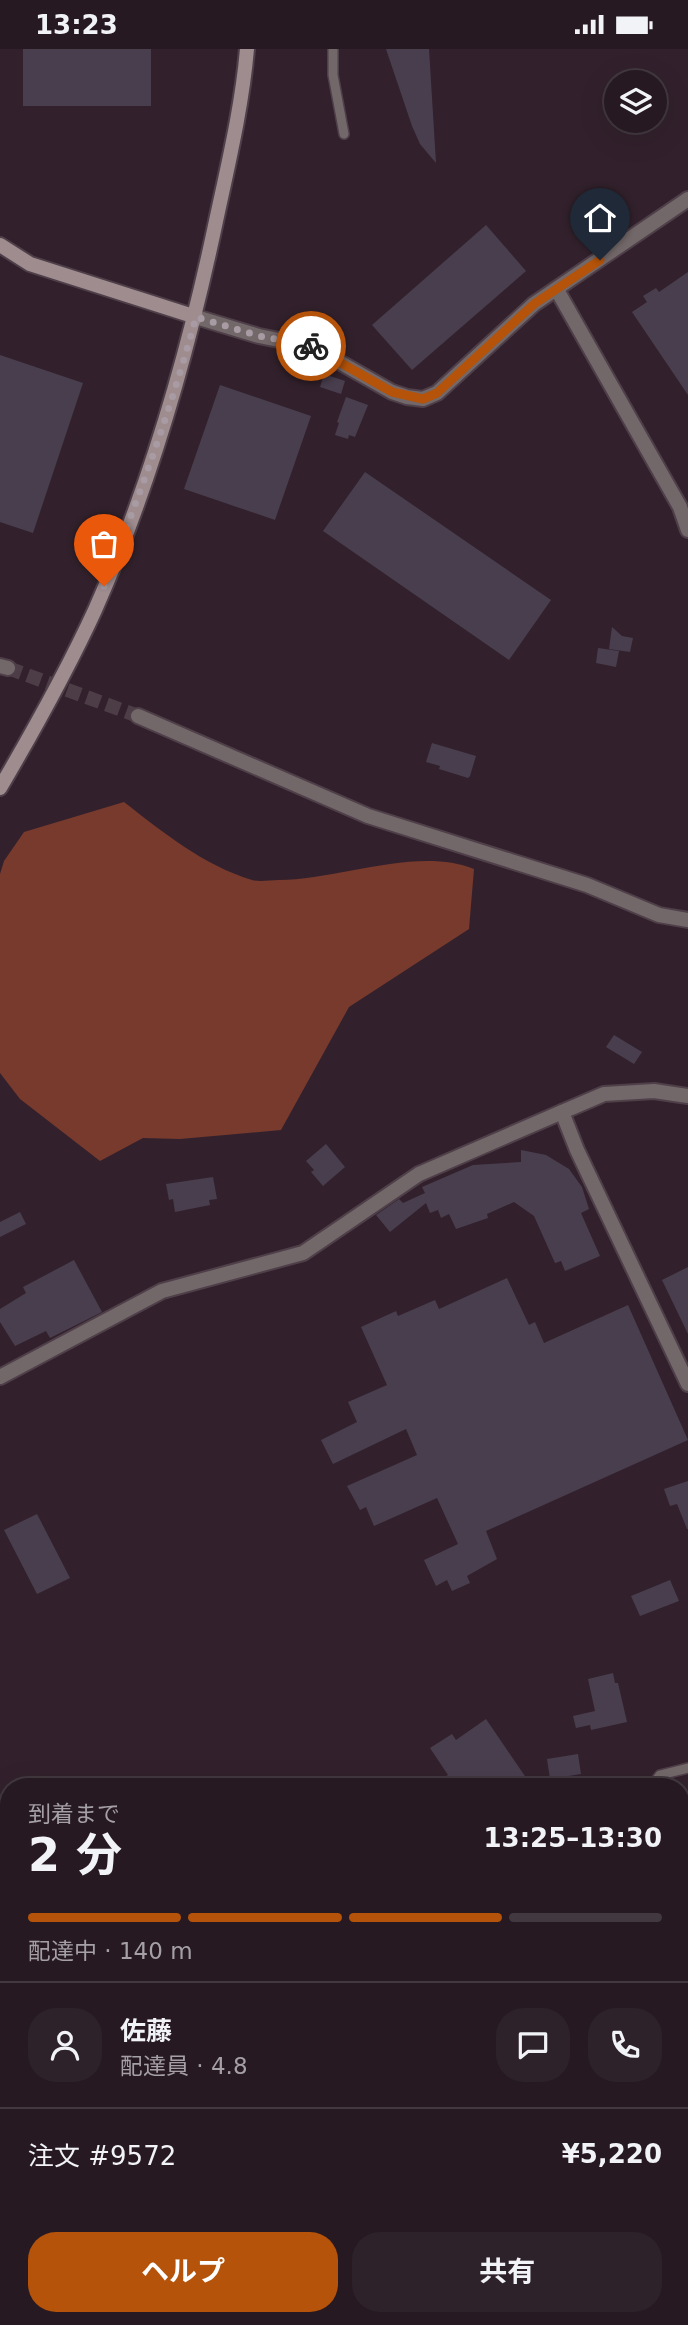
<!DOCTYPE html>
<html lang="ja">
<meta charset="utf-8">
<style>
:root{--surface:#261921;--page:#2e222a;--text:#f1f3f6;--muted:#a4a0a5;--line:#42383f;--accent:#b45309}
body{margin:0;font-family:"DejaVu Sans","Noto Sans JP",sans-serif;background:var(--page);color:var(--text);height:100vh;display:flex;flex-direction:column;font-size:26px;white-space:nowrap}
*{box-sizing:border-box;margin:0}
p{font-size:23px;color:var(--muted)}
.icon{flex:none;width:38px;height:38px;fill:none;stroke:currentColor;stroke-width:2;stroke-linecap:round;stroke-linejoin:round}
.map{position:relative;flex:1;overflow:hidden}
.sheet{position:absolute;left:0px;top:1729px;width:690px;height:548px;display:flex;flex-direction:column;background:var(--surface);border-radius:28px 28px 0 0;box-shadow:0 7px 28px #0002,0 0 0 2px var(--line)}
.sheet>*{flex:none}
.buttons{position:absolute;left:604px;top:21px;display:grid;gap:14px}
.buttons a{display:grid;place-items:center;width:63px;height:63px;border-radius:50%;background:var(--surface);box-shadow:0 7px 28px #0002,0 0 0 2px var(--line);font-size:35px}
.pin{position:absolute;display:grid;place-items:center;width:60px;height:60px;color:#fff;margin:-72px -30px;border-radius:50% 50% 50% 0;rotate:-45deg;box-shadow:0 0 7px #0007}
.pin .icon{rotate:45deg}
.courier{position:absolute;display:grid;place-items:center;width:70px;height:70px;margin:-35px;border:5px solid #b45309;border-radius:50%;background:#fff;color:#222;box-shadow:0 2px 9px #0007}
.summary em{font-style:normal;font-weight:700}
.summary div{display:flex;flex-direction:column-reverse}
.summary{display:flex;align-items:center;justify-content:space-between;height:119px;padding:0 28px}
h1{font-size:46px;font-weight:700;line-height:52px}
.bar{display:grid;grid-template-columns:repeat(4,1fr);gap:10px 7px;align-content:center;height:84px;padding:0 28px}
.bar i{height:9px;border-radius:5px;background:var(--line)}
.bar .on{background:var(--accent)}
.bar p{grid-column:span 4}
.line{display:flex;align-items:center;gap:18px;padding:0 28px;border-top:2px solid var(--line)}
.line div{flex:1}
.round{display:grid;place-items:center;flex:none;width:74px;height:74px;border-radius:28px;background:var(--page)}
.cta{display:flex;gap:14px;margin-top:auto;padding:14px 28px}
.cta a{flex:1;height:80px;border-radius:28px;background:var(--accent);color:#fff;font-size:28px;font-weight:700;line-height:80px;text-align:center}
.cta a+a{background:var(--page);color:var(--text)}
.status{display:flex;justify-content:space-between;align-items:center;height:49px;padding:0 35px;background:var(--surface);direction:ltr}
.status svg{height:19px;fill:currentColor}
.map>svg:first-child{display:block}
.forest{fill:#783a2c}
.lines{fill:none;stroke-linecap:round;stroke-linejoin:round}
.stream{stroke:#5d548d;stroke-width:5}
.building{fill:#493e4e}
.street-tunnel{stroke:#4d3d47;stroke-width:14;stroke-dasharray:14 7;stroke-linecap:butt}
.lane-casing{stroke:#4f3f49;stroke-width:12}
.street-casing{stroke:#4f3f49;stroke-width:18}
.secondary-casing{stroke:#4f3f49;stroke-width:18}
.lane{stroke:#736869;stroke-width:9}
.street{stroke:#736869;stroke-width:14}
.secondary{stroke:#9e8c8f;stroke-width:14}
.done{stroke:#a89ba3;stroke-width:7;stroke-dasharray:0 12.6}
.route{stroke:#b45309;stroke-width:9}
</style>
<div class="status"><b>13:23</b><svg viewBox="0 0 49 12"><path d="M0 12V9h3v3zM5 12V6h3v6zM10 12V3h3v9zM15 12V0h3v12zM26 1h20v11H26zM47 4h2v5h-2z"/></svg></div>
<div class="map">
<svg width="688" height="2276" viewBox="0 0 688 2276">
<rect width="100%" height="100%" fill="#32212c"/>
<g class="forest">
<path d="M124,753c40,31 79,63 128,78 8,2 18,0 27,0 59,0 139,-34 195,-11l-5,60 -120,78 -68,123 -101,9 -37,-1 -43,23 -80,-62 -20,-26v-199l4,-13 20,-29z"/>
<polygon points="0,1762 9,1764 9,1950 0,1956"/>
<polygon points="357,2268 448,2268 436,2276 359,2276"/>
</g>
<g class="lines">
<g class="stream">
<polyline points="0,2171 9,2168"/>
<polyline points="0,2267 9,2261"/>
</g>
</g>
<g class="building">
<rect x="23" y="0" width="128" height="57"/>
<polygon points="386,0 429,0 436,114 420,95 412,77"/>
<polygon points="486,176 526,222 412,321 372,276"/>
<polygon points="688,223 688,346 632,263 647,253 643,247 656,239 659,243"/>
<polygon points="0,306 83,334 33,484 0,473"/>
<polygon points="324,325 345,332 341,345 320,338"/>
<polygon points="220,336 311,367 275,471 184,440"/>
<polygon points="346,348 368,356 355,388 349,386 348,390 335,386 339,374 337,373"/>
<polygon points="365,423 551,551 509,611 323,482"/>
<polygon points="612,578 622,587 633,589 630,603 609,600"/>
<polygon points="598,599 619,602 616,618 596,614"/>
<polygon points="432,694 476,707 470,727 468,729 439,720 440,717 426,713"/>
<polygon points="614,986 642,1003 634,1015 606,998"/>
<polygon points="326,1095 345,1118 323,1137 311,1123 314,1121 306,1112"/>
<polygon points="521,1101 546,1106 569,1120 582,1138 589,1160 581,1164 600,1207 565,1222 561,1212 555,1214 534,1167 514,1153 487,1165 488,1169 456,1180 449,1165 441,1169 438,1161 430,1164 426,1154 390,1183 376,1166 399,1150 403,1154 425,1144 422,1138 473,1116 521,1113"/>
<polygon points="213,1128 217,1150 209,1151 210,1156 175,1163 173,1150 169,1151 166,1135"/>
<polygon points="20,1163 26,1175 0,1188 0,1173"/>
<polygon points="74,1211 102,1263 50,1289 46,1282 15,1297 0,1273 0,1260 26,1244 23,1238"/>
<polygon points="688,1218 688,1285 662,1231"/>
<polygon points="507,1229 529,1276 535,1273 544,1294 628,1256 688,1391 486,1482 497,1510 467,1527 470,1534 452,1542 447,1531 436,1537 424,1511 458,1495 437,1449 374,1477 366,1458 360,1461 347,1437 417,1406 406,1380 333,1415 321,1391 357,1373 348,1353 387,1336 361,1278 396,1262 398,1267 435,1251 439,1260"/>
<polygon points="688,1432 688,1480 687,1480 677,1455 670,1457 664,1440"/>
<polygon points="37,1465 70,1529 37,1545 4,1481"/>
<polygon points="670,1531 679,1552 640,1567 631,1547"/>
<polygon points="613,1624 615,1634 618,1634 627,1673 591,1681 590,1676 576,1679 573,1667 595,1662 588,1630"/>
<polygon points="486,1670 529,1733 523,1738 423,1738 448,1726 430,1699 452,1685 456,1691"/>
<polygon points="578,1705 581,1725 550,1730 547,1710"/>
</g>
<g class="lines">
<polyline class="street-tunnel" points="8,619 138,667"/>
<defs>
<g id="lane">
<polyline points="333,0 333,26 344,85"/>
<polyline points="651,1738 660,1726 688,1719"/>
</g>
<g id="street">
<polyline points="557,241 680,458 688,481"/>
<polyline points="196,268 259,287 313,298 392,343 407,348 423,350 437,344 534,255 688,150"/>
<polyline points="0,617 8,619"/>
<polyline points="138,667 368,767 587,836 659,866 688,871"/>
<polyline points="562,1063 604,1045 654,1042 688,1047"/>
<polyline points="0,1328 162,1242 303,1204 419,1125 562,1063 577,1101 688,1335"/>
</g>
<g id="secondary">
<polyline points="0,196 30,215 196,268"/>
<path d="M0,739c34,-58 67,-117 95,-178 55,-124 93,-256 121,-389 12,-56 26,-114 31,-172"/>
</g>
</defs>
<use href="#lane" class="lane-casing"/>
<use href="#street" class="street-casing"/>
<use href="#secondary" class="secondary-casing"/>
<use href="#lane" class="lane"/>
<use href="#street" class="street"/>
<use href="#secondary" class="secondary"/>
</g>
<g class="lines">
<path class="done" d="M104,537c35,-89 67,-177 92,-269l63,19 52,10"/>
<polyline class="route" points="311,297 392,343 423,350 437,344 534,255 600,211"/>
</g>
</svg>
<div class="buttons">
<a><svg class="icon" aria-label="layers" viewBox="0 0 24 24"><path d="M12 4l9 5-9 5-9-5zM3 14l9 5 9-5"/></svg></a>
</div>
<div class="pin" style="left:104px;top:537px;background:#ea580c"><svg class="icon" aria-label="bag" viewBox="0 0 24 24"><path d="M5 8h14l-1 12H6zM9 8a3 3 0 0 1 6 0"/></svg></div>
<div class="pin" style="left:600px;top:211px;background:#1f2937"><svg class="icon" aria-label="home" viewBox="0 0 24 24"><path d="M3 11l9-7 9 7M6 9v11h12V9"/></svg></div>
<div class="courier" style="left:311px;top:297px"><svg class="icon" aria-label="bike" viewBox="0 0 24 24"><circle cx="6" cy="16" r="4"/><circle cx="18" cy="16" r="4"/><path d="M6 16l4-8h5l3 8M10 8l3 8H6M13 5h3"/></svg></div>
<section class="sheet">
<div class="summary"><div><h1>2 分</h1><p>到着まで</p></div><em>13:25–13:30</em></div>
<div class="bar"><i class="on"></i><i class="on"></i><i class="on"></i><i></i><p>配達中 · 140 m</p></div>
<div class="line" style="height:126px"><a class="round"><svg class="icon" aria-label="person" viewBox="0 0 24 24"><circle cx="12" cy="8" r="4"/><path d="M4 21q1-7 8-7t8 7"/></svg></a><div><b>佐藤</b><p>配達員 · 4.8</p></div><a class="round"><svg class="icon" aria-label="chat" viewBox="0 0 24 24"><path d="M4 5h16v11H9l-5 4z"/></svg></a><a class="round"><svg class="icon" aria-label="phone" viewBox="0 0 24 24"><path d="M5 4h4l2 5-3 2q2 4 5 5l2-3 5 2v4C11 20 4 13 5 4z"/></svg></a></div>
<div class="line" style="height:91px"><div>注文 #9572</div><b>¥5,220</b></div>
<div class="cta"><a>ヘルプ</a><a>共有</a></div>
</section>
</div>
